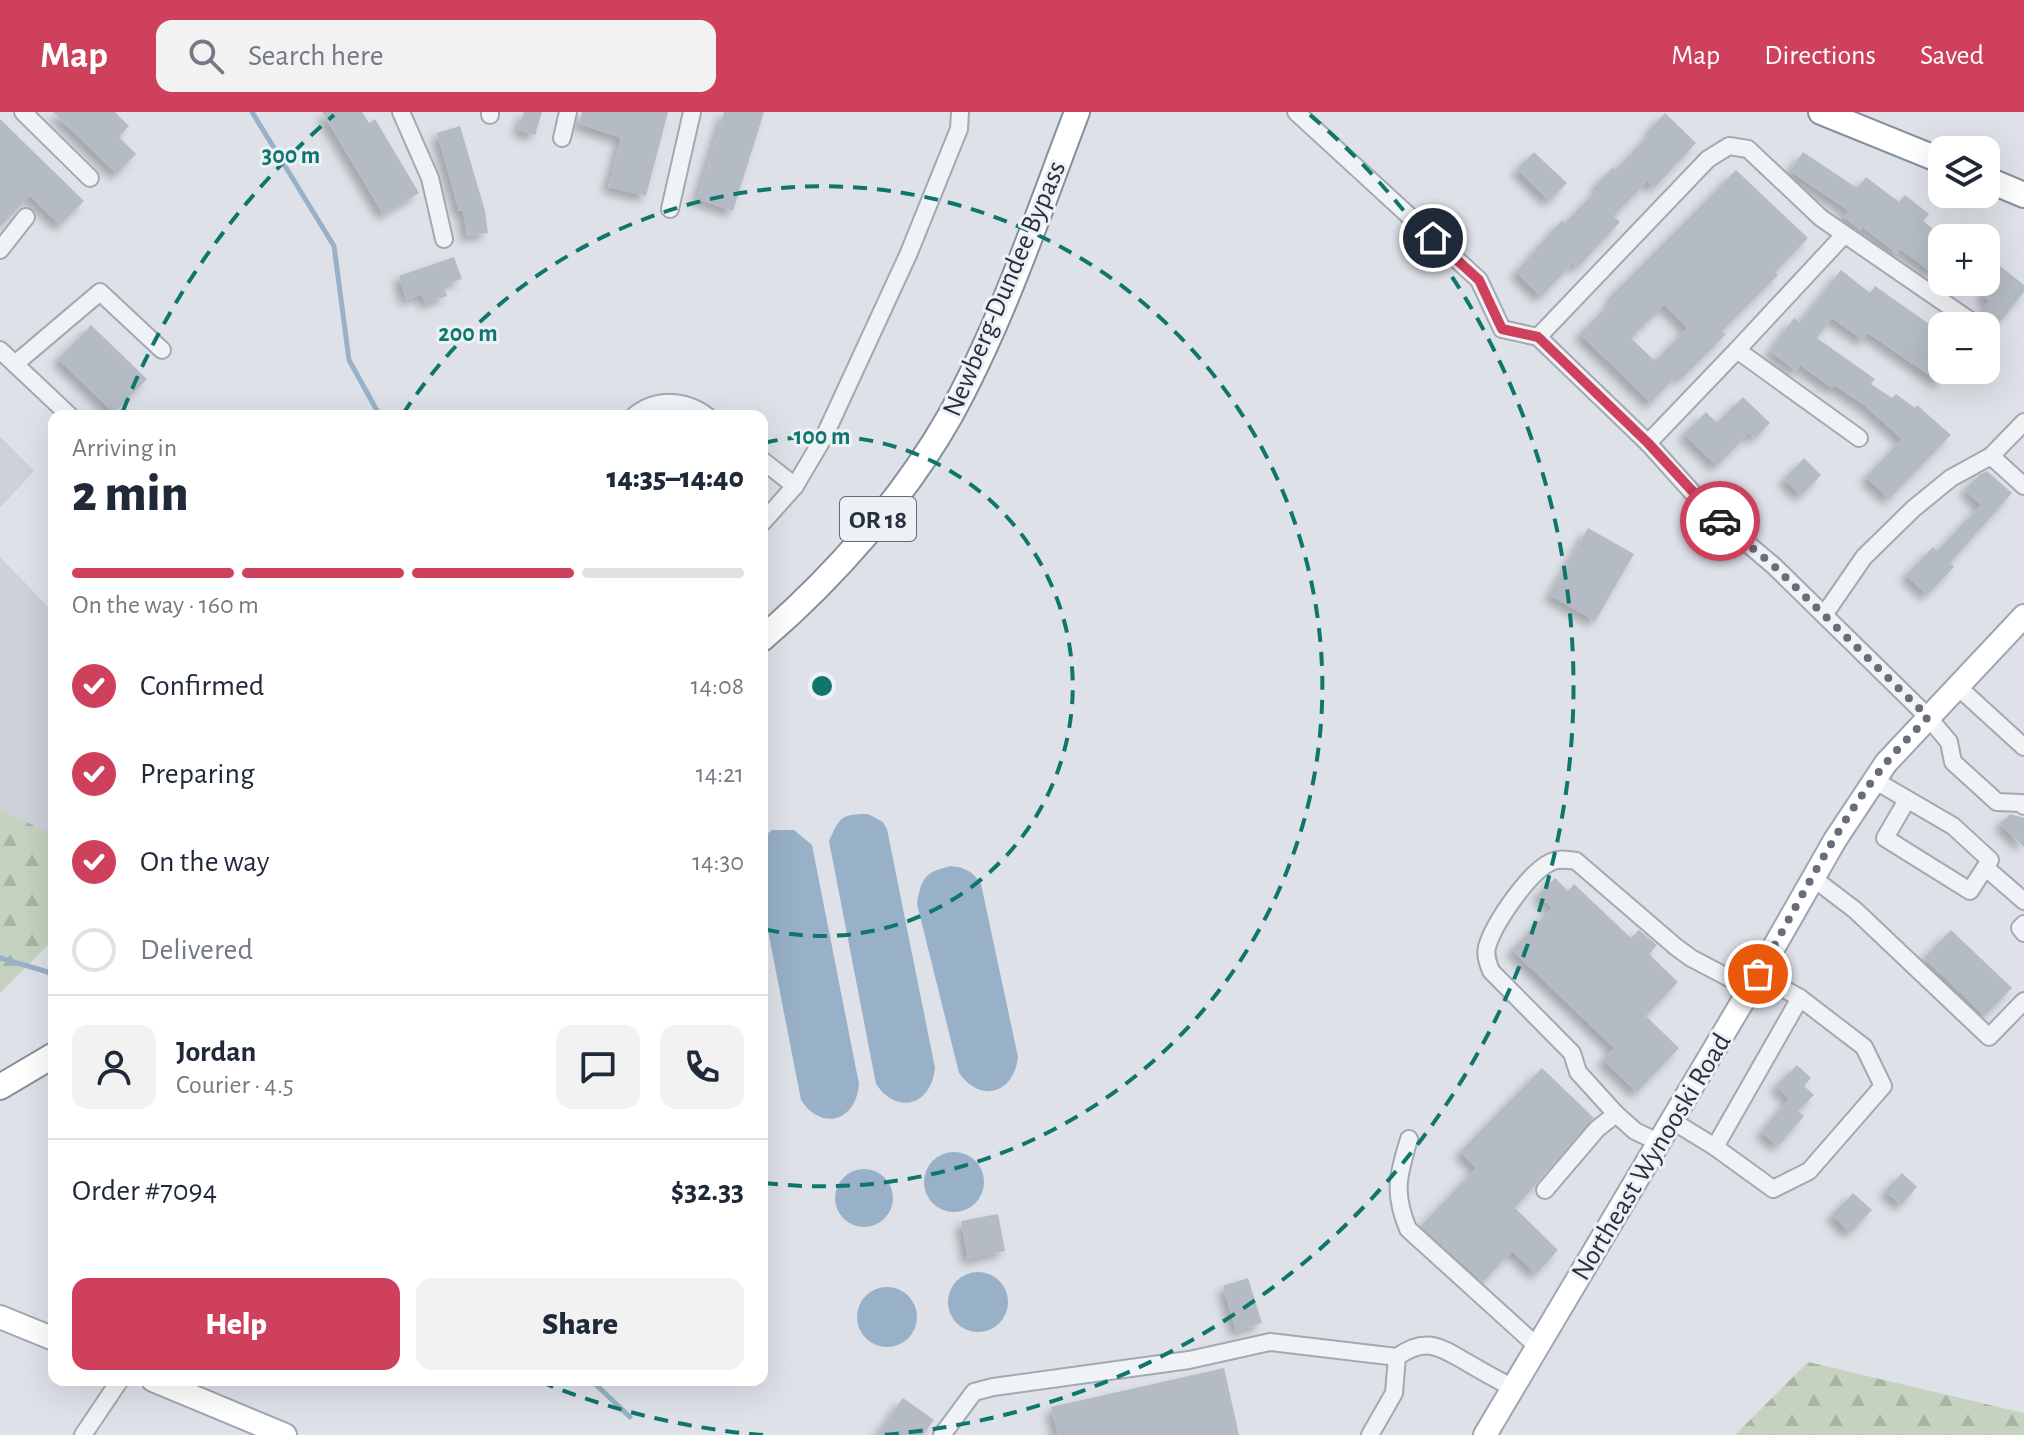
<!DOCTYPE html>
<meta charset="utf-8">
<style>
:root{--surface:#fff;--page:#f2f2f3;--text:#1f2937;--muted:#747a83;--line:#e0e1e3;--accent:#cf405c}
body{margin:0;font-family:"Alegreya Sans",sans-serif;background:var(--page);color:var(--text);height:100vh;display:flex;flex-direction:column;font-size:30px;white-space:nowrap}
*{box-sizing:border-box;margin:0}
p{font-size:26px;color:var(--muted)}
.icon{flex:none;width:44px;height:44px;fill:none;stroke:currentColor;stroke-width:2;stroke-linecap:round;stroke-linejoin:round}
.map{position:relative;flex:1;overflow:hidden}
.sheet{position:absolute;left:48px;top:298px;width:720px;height:976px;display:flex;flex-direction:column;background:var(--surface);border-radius:16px;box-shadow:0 8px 32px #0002}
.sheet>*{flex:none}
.controls{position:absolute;left:1928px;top:24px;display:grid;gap:16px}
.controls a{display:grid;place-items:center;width:72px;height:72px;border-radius:16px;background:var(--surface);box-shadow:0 8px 32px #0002;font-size:40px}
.pin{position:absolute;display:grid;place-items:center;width:68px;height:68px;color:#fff;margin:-34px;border:4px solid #fff;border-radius:50%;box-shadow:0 2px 8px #0007}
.courier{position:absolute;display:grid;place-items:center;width:80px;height:80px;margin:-40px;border:6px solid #cf405c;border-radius:50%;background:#fff;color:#222;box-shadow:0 2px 10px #0007}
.headline em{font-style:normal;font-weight:800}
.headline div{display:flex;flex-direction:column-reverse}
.headline{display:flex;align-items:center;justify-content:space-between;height:136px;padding:0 24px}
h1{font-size:52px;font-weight:800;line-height:60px}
.bar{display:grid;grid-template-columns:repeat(4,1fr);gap:12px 8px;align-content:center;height:96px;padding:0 24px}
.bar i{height:10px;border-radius:6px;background:var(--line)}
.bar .active{background:var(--accent)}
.bar p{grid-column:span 4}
.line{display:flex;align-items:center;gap:20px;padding:0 24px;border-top:2px solid var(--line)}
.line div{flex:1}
.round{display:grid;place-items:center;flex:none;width:84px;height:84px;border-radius:16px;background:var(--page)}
ol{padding:0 24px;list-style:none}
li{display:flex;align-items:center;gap:24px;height:88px}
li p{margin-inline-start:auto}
li .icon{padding:8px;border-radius:50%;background:var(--accent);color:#fff;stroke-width:4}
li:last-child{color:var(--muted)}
li i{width:44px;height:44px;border:4px solid var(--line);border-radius:50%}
.primary-button{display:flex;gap:16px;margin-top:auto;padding:16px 24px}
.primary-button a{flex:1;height:92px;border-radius:16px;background:var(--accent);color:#fff;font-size:32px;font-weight:800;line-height:92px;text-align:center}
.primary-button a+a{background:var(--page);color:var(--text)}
header{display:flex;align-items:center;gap:48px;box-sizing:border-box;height:112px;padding:0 40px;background:var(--accent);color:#fff}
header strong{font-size:38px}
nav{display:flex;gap:44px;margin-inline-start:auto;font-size:28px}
.search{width:560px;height:72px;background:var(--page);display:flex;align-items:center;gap:20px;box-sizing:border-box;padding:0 28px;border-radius:16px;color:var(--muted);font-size:30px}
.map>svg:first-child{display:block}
.built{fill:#ccd1da}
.forest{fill:url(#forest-firs)}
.water{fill:#98b1c8}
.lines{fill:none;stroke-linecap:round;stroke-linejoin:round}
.stream{stroke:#98b1c8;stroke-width:5}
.building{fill:#b5bbc4;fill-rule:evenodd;filter:url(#shadow)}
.minor-casing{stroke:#a3a9b2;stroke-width:20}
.major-casing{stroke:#9da7b3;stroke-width:26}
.highway-casing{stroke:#85909e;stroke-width:28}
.minor{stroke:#f0f3f6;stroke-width:16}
.major{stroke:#fff;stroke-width:22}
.highway{stroke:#fff;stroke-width:24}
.done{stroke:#676e7a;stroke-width:8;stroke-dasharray:0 14.4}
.route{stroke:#cf405c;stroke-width:10}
.ring{fill:none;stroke:#0f766e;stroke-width:4;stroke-dasharray:14 10}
.labels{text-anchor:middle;stroke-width:6;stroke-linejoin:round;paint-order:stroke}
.shield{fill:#edf1f5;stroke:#626a75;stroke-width:2}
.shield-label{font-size:26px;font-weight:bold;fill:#27303e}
.street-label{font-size:28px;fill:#27303e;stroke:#edf1f5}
.centre{fill:#0f766e;stroke:#edf1f5;stroke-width:4}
.ring-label{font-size:24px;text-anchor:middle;font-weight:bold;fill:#0f766e;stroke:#edf1f5;stroke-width:6;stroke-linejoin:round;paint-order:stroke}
</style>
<header>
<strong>Map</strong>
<div class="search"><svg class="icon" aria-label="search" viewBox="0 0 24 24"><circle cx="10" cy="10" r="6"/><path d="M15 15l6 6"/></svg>Search here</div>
<nav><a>Map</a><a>Directions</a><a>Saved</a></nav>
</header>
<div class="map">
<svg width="2024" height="1323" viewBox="0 0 2024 1323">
<defs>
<pattern id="forest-firs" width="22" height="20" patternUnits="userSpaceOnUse" patternTransform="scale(2)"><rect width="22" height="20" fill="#c4d2bf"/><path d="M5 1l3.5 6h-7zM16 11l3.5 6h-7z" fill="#a8b5a5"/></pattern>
<filter id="shadow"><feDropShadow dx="-6" dy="6" stdDeviation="4" flood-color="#0004"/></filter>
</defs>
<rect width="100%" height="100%" fill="#dee2e8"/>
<g class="built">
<polygon points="0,324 34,359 0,396"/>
<polygon points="0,445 54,501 54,723 0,697"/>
</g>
<g class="forest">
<polygon points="0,697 54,723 54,827 0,881"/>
<polygon points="1808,1250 2024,1301 2024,1323 1735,1323"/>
</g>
<g class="water">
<path d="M868,702l15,8 4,7 48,239c-4,37 -37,48 -59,16l-47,-243c11,-24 12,-27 39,-27z"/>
<path d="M772,718h22l18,15 47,239c-3,37 -37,48 -58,16l-39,-200v-62z"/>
<path d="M951,754c15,2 21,5 30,18l37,173c-4,36 -37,47 -59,16l-42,-169c4,-26 8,-32 34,-38z"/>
<circle cx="954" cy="1070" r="30"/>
<circle cx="864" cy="1086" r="29"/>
<circle cx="978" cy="1190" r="30"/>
<circle cx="887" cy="1205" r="30"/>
</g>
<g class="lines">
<g class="stream">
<polyline points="252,0 334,134 349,248 380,304"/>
<polyline points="0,846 48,860 54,867"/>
<polyline points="591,1268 630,1305"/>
</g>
</g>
<g class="building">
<polygon points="53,0 115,0 129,14 119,25 136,42 117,62"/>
<polygon points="322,0 362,0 369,11 375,7 419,81 383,102"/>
<polygon points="524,0 542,0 535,23 518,18"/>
<polygon points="582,0 668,0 646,84 608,75 621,26 579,12"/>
<polygon points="724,0 764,0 733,99 697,87"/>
<polygon points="1665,1 1696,31 1654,76 1648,69 1614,104 1620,110 1578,155 1573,151 1541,185 1516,160 1562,108 1565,111 1599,76 1596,73 1613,55 1615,58 1652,20 1650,17"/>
<polygon points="0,7 84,89 60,113 30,84 0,115"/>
<polygon points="460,14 485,99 488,121 467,124 463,98 459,99 437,21"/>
<polygon points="1534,40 1567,71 1549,89 1517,57"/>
<polygon points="1803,40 1857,76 1866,65 1899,90 1905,83 1929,102 1923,109 1942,124 1942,152 1934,162 1900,137 1897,142 1863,115 1861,118 1844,105 1849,99 1790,59"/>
<path d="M1736,58l72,68 -33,34 3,3 -56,56 4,3 -44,44 -4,-4 -27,29 -71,-69 33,-34 -3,-3zM1664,193l23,23 -32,33 -24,-23z"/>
<polygon points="1986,143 2024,173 2024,180 2000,210 1983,197 1989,189 1982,183 1986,178"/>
<polygon points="454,145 462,167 443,173 447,184 425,191 422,182 406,188 399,164"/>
<polygon points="1841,158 1870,181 1875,174 1942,221 1942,272 1868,221 1863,228 1832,206 1817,226 1875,267 1871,272 1892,286 1896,282 1915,296 1917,293 1951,323 1889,387 1866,365 1902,327 1864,293 1834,273 1832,276 1800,253 1796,259 1770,239 1794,206 1800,210"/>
<polygon points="91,213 147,267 114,301 58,247"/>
<polygon points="1743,285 1770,311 1755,326 1749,321 1717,354 1684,322 1706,300 1717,311"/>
<polygon points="1804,346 1821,363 1801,384 1784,367"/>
<polygon points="1987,359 2012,381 1950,451 1954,455 1927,483 1906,463 1933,435 1937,439 1981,393 1965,378 1979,363"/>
<polygon points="1588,416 1634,442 1595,509 1550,483"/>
<polygon points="2010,702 2024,706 2024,735 2000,712"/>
<polygon points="1555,766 1568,779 1574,772 1631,826 1639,818 1657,833 1649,842 1678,870 1646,904 1679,936 1637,980 1603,948 1614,936 1512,838 1552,796 1538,783"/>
<polygon points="1951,818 2012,876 1985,904 1924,846"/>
<polygon points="1797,953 1811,966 1804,974 1814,983 1798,999 1804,1004 1778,1034 1761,1020 1789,987 1776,974"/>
<polygon points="1542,956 1594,1006 1515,1096 1558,1138 1536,1162 1512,1139 1483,1170 1421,1114 1476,1056 1460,1040"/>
<polygon points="1902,1061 1917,1075 1901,1093 1885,1079"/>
<polygon points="1853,1081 1872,1098 1850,1121 1832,1103"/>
<polygon points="998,1102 1005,1139 968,1147 961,1109"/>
<polygon points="1248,1166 1262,1211 1236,1219 1223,1174"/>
<polygon points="1224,1256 1239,1323 1058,1323 1051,1295"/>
<polygon points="903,1286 934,1308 923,1323 877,1323"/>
</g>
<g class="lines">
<defs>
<g id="minor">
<polyline points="23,0 90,66"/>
<polyline points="401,0 430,66 444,127"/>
<polyline points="1296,0 1479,168 1502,217 1538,225 1648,331 1710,400 1774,454 1928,605 1949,630 1953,650 1997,690 2021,691 2024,694"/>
<polyline points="490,3 490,0"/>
<polyline points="562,26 568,0"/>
<polyline points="670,97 692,0"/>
<polyline points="0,138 26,105"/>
<polyline points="1538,225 1708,47 1729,34 1748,37 1821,106 1978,214"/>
<polyline points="0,238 70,304"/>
<polyline points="1737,238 1844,123"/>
<polyline points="15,252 100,180 162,238"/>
<path d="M634,304c22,-18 51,-17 73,0"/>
<polyline points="2024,310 1991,344 2024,374"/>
<polyline points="1648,331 1737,238 1859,326"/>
<polyline points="762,348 795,374"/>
<polyline points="762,411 795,374 824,325 908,143 959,17 960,0"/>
<polyline points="1824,503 1864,445 1913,397 1951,366 1991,344"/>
<polyline points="1957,574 2024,635"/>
<polyline points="1874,668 1953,714 1990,748 1970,779 1885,726 1907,688"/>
<polyline points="1986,756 2024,789"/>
<polyline points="1813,766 1855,798 1989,925 2024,889"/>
<polyline points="2024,812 2020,816 2024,821"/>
<polyline points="1671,1008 1715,1035 1773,1077 1809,1059 1883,974 1864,935 1800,886 1758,862"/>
<path d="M1409,1027c-11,37 -16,54 -1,90l130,118"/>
<path d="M1658,1030l-23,-11 -19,-17 -38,-42 -6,-19 -81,-82c-3,-8 -6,-15 -4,-24 7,-24 42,-75 64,-85 9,-4 16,-2 25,-1l100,86 15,11 59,31"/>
<polyline points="1715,1035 1800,886"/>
<polyline points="1545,1078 1597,1017 1616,1002"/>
<polyline points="83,1323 120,1268"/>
<polyline points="942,1323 974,1280 993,1275 1189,1248 1270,1230 1397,1245"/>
<path d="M1370,1323l24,-42 3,-36c29,-21 43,-10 71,6 15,9 30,17 45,25"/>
</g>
<g id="major">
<polyline points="0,1205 54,1227"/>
<polyline points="153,1268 285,1323"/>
<polyline points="1485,1323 1750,877 1835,728 1886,651 2024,504"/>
</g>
<g id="highway">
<polyline points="1821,0 1942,49"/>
<polyline points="1986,67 2024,83"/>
<path d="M762,527c72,-62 141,-140 188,-223 53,-96 88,-202 127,-304"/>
<polyline points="0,975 54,943"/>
</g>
</defs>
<use href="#minor" class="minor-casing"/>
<use href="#major" class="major-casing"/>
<use href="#highway" class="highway-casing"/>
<use href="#minor" class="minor"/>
<use href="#major" class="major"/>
<use href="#highway" class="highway"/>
</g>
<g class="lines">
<path class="done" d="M1720,409l54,45 154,151c-14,15 -29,30 -42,46 -49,60 -88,143 -128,211"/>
<polyline class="route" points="1433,126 1479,168 1502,217 1538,225 1648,331 1720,409"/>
</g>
<g class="ring">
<path d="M764 331A250 250 0 1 1 764 817"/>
<path d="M403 302A500 500 0 1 1 765 1071"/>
<path d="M763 1323A751 751 0 0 1 541 1270M123 299A751 751 0 0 1 334 3M1310 3A751 751 0 0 1 881 1323"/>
</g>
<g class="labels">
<rect class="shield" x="840" y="385" width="76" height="44" rx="6"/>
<g class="shield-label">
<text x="878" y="416">OR 18</text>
</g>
<g class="street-label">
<text transform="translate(1003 176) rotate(-67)" y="10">Newberg-Dundee Bypass</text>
<text transform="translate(1650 1044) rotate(-59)" y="10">Northeast Wynooski Road</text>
</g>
</g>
<circle cx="822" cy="574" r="12" class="centre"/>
<g class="ring-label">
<text x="291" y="51">300 m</text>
<text x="468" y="229">200 m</text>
<text x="822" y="332">100 m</text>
</g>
</svg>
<div class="controls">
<a><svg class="icon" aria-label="layers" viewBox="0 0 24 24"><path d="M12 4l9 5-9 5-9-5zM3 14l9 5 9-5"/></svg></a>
<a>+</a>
<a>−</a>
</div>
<div class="pin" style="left:1758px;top:862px;background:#ea580c"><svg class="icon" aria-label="bag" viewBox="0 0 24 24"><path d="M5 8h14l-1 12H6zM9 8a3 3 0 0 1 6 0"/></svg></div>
<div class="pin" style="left:1433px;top:126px;background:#1f2937"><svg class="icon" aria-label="home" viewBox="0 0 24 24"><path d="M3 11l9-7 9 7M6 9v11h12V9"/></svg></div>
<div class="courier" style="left:1720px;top:409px"><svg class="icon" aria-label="car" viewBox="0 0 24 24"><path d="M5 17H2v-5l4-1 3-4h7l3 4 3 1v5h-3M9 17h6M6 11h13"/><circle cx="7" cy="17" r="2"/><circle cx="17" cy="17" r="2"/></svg></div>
<section class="sheet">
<div class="headline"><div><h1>2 min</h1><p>Arriving in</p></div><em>14:35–14:40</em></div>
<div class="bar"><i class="active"></i><i class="active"></i><i class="active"></i><i></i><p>On the way · 160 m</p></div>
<ol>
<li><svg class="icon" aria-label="check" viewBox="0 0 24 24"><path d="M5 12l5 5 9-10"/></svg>Confirmed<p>14:08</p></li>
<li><svg class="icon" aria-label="check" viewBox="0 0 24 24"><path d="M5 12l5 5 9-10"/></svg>Preparing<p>14:21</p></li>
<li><svg class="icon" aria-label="check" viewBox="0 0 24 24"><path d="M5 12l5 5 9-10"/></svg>On the way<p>14:30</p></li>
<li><i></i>Delivered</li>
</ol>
<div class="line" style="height:144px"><a class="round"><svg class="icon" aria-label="person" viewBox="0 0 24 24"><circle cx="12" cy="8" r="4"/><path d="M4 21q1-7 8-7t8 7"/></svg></a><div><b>Jordan</b><p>Courier · 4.5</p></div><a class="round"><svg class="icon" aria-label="chat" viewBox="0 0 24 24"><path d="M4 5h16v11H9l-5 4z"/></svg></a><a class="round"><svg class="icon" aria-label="phone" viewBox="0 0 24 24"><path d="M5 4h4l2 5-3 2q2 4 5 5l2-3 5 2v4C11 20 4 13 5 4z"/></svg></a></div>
<div class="line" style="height:104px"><div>Order #7094</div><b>$32.33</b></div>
<div class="primary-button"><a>Help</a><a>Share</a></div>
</section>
</div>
